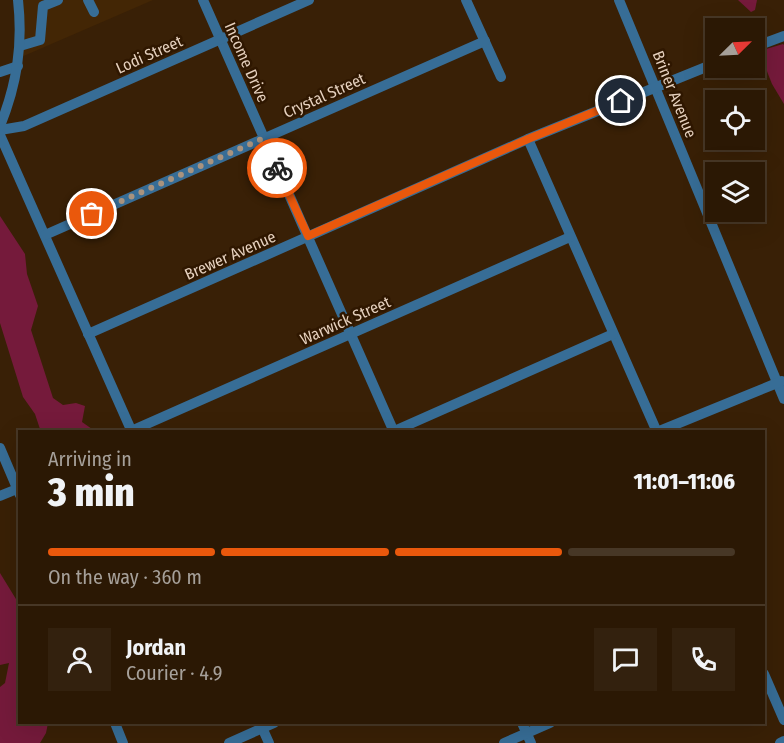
<!DOCTYPE html>
<meta charset="utf-8">
<style>
:root{--surface:#2b1804;--page:#33210e;--text:#f1f3f6;--muted:#a6a09a;--line:#473726;--accent:#ea580c}
body{margin:0;font-family:"Fira Sans Condensed",sans-serif;background:var(--page);color:var(--text);height:100vh;display:flex;flex-direction:column;font-size:22px;white-space:nowrap}
*{box-sizing:border-box;margin:0}
p{font-size:20px;color:var(--muted)}
.icon{flex:none;width:33px;height:33px;fill:none;stroke:currentColor;stroke-width:2;stroke-linecap:round;stroke-linejoin:round}
.map{position:relative;flex:1;overflow:hidden}
.side{position:absolute;left:18px;top:430px;width:747px;height:294px;display:flex;flex-direction:column;background:var(--surface);border-radius:0px;box-shadow:0 6px 24px #0002,0 0 0 2px var(--line)}
.side>*{flex:none}
.needle{width:39px;rotate:66deg}
.fabs{position:absolute;left:705px;top:18px;display:grid;gap:12px}
.fabs a{display:grid;place-items:center;width:60px;height:60px;border-radius:0px;background:var(--surface);box-shadow:0 6px 24px #0002,0 0 0 2px var(--line);font-size:30px}
.pin{position:absolute;display:grid;place-items:center;width:51px;height:51px;color:#fff;margin:-26px;border:3px solid #fff;border-radius:50%;box-shadow:0 2px 6px #0007}
.courier{position:absolute;display:grid;place-items:center;width:60px;height:60px;margin:-30px;border:4px solid #ea580c;border-radius:50%;background:#fff;color:#222;box-shadow:0 2px 8px #0007}
.summary em{font-style:normal;font-weight:800}
.summary div{display:flex;flex-direction:column-reverse}
.summary{display:flex;align-items:center;justify-content:space-between;height:102px;padding:0 30px}
h1{font-size:39px;font-weight:800;line-height:45px}
.bar{display:grid;grid-template-columns:repeat(4,1fr);gap:9px 6px;align-content:center;height:72px;padding:0 30px}
.bar i{height:8px;border-radius:4px;background:var(--line)}
.bar .current{background:var(--accent)}
.bar p{grid-column:span 4}
.line{display:flex;align-items:center;gap:15px;padding:0 30px;border-top:2px solid var(--line)}
.line div{flex:1}
.round{display:grid;place-items:center;flex:none;width:63px;height:63px;border-radius:0px;background:var(--page)}
.map>svg:first-child{display:block}
.built{fill:#432605}
.green{fill:#751a3b}
.lines{fill:none;stroke-linecap:round;stroke-linejoin:round}
.minor{stroke:#376d96;stroke-width:10}
.done{stroke:#a9937e;stroke-width:6;stroke-dasharray:0 10.8}
.route{stroke:#ea580c;stroke-width:8}
.labels{text-anchor:middle;stroke-width:5;stroke-linejoin:round;paint-order:stroke}
.street-label{font-size:16px;fill:#e6d1be;stroke:#2f1700}
</style>
<div class="map">
<svg width="784" height="743" viewBox="0 0 784 743">
<rect width="100%" height="100%" fill="#392006"/>
<polygon class="built" points="18,0 153,0 19,58"/>
<g class="green">
<polygon points="738,0 757,0 755,10 751,12"/>
<polygon points="783,44 784,45 784,104 772,84 759,51"/>
<polygon points="0,216 25,254 27,274 38,306 31,330 53,398 63,405 76,403 85,406 82,422 92,429 91,432 41,432 35,414 23,397 0,323"/>
<polygon points="0,573 19,604 20,723 48,723 46,733 40,743 0,743 0,687 5,683 9,663 0,665"/>
</g>
<g class="lines">
<g class="minor">
<polyline points="88,0 94,12"/>
<polyline points="203,0 394,432"/>
<polyline points="466,0 501,77"/>
<polyline points="619,0 784,399"/>
<polyline points="20,46 40,40 43,6 58,0"/>
<polyline points="754,47 784,36"/>
<polyline points="0,72 18,66"/>
<path d="M0,126c17,-42 23,-81 18,-126"/>
<polyline points="0,130 24,126 309,0"/>
<polyline points="0,135 132,432"/>
<polyline points="528,139 657,432"/>
<polyline points="45,235 485,41"/>
<polyline points="88,334 528,139 716,63"/>
<polyline points="131,431 570,237"/>
<polyline points="392,432 613,334"/>
<polyline points="657,432 782,381"/>
<polyline points="0,448 20,495"/>
<polyline points="0,496 17,489"/>
<polyline points="764,674 784,720"/>
<polyline points="115,723 123,743"/>
<polyline points="260,723 269,743"/>
<polyline points="522,723 531,743"/>
<polyline points="229,743 274,723"/>
<polyline points="504,743 550,723"/>
<polyline points="780,743 784,741"/>
</g>
</g>
<g class="lines">
<polyline class="done" points="92,214 264,138 277,168"/>
<polyline class="route" points="277,168 308,236 528,139 621,101"/>
</g>
<g class="labels">
<g class="street-label">
<text transform="translate(149 54) rotate(-24)" y="6">Lodi Street</text>
<text transform="translate(247 62) rotate(66)" y="6">Income Drive</text>
<text transform="translate(675 94) rotate(68)" y="6">Briner Avenue</text>
<text transform="translate(324 95) rotate(-24)" y="6">Crystal Street</text>
<text transform="translate(230 255) rotate(-24)" y="6">Brewer Avenue</text>
<text transform="translate(345 320) rotate(-24)" y="6">Warwick Street</text>
</g>
</g>
</svg>
<div class="fabs">
<a><svg class="needle" viewBox="-14 -14 28 28"><path d="M0-13l5 13h-10z" fill="#e53935"/><path d="M0 13l5-13h-10z" fill="#a6a09a"/></svg></a>
<a><svg class="icon" aria-label="locate" viewBox="0 0 24 24"><circle cx="12" cy="12" r="6"/><path d="M12 2v4M12 18v4M2 12h4M18 12h4"/></svg></a>
<a><svg class="icon" aria-label="layers" viewBox="0 0 24 24"><path d="M12 4l9 5-9 5-9-5zM3 14l9 5 9-5"/></svg></a>
</div>
<div class="pin" style="left:92px;top:214px;background:#ea580c"><svg class="icon" aria-label="bag" viewBox="0 0 24 24"><path d="M5 8h14l-1 12H6zM9 8a3 3 0 0 1 6 0"/></svg></div>
<div class="pin" style="left:621px;top:101px;background:#1f2937"><svg class="icon" aria-label="home" viewBox="0 0 24 24"><path d="M3 11l9-7 9 7M6 9v11h12V9"/></svg></div>
<div class="courier" style="left:277px;top:168px"><svg class="icon" aria-label="bike" viewBox="0 0 24 24"><circle cx="6" cy="16" r="4"/><circle cx="18" cy="16" r="4"/><path d="M6 16l4-8h5l3 8M10 8l3 8H6M13 5h3"/></svg></div>
<section class="side">
<div class="summary"><div><h1>3 min</h1><p>Arriving in</p></div><em>11:01–11:06</em></div>
<div class="bar"><i class="current"></i><i class="current"></i><i class="current"></i><i></i><p>On the way · 360 m</p></div>
<div class="line" style="height:108px"><a class="round"><svg class="icon" aria-label="person" viewBox="0 0 24 24"><circle cx="12" cy="8" r="4"/><path d="M4 21q1-7 8-7t8 7"/></svg></a><div><b>Jordan</b><p>Courier · 4.9</p></div><a class="round"><svg class="icon" aria-label="chat" viewBox="0 0 24 24"><path d="M4 5h16v11H9l-5 4z"/></svg></a><a class="round"><svg class="icon" aria-label="phone" viewBox="0 0 24 24"><path d="M5 4h4l2 5-3 2q2 4 5 5l2-3 5 2v4C11 20 4 13 5 4z"/></svg></a></div>
</section>
</div>
